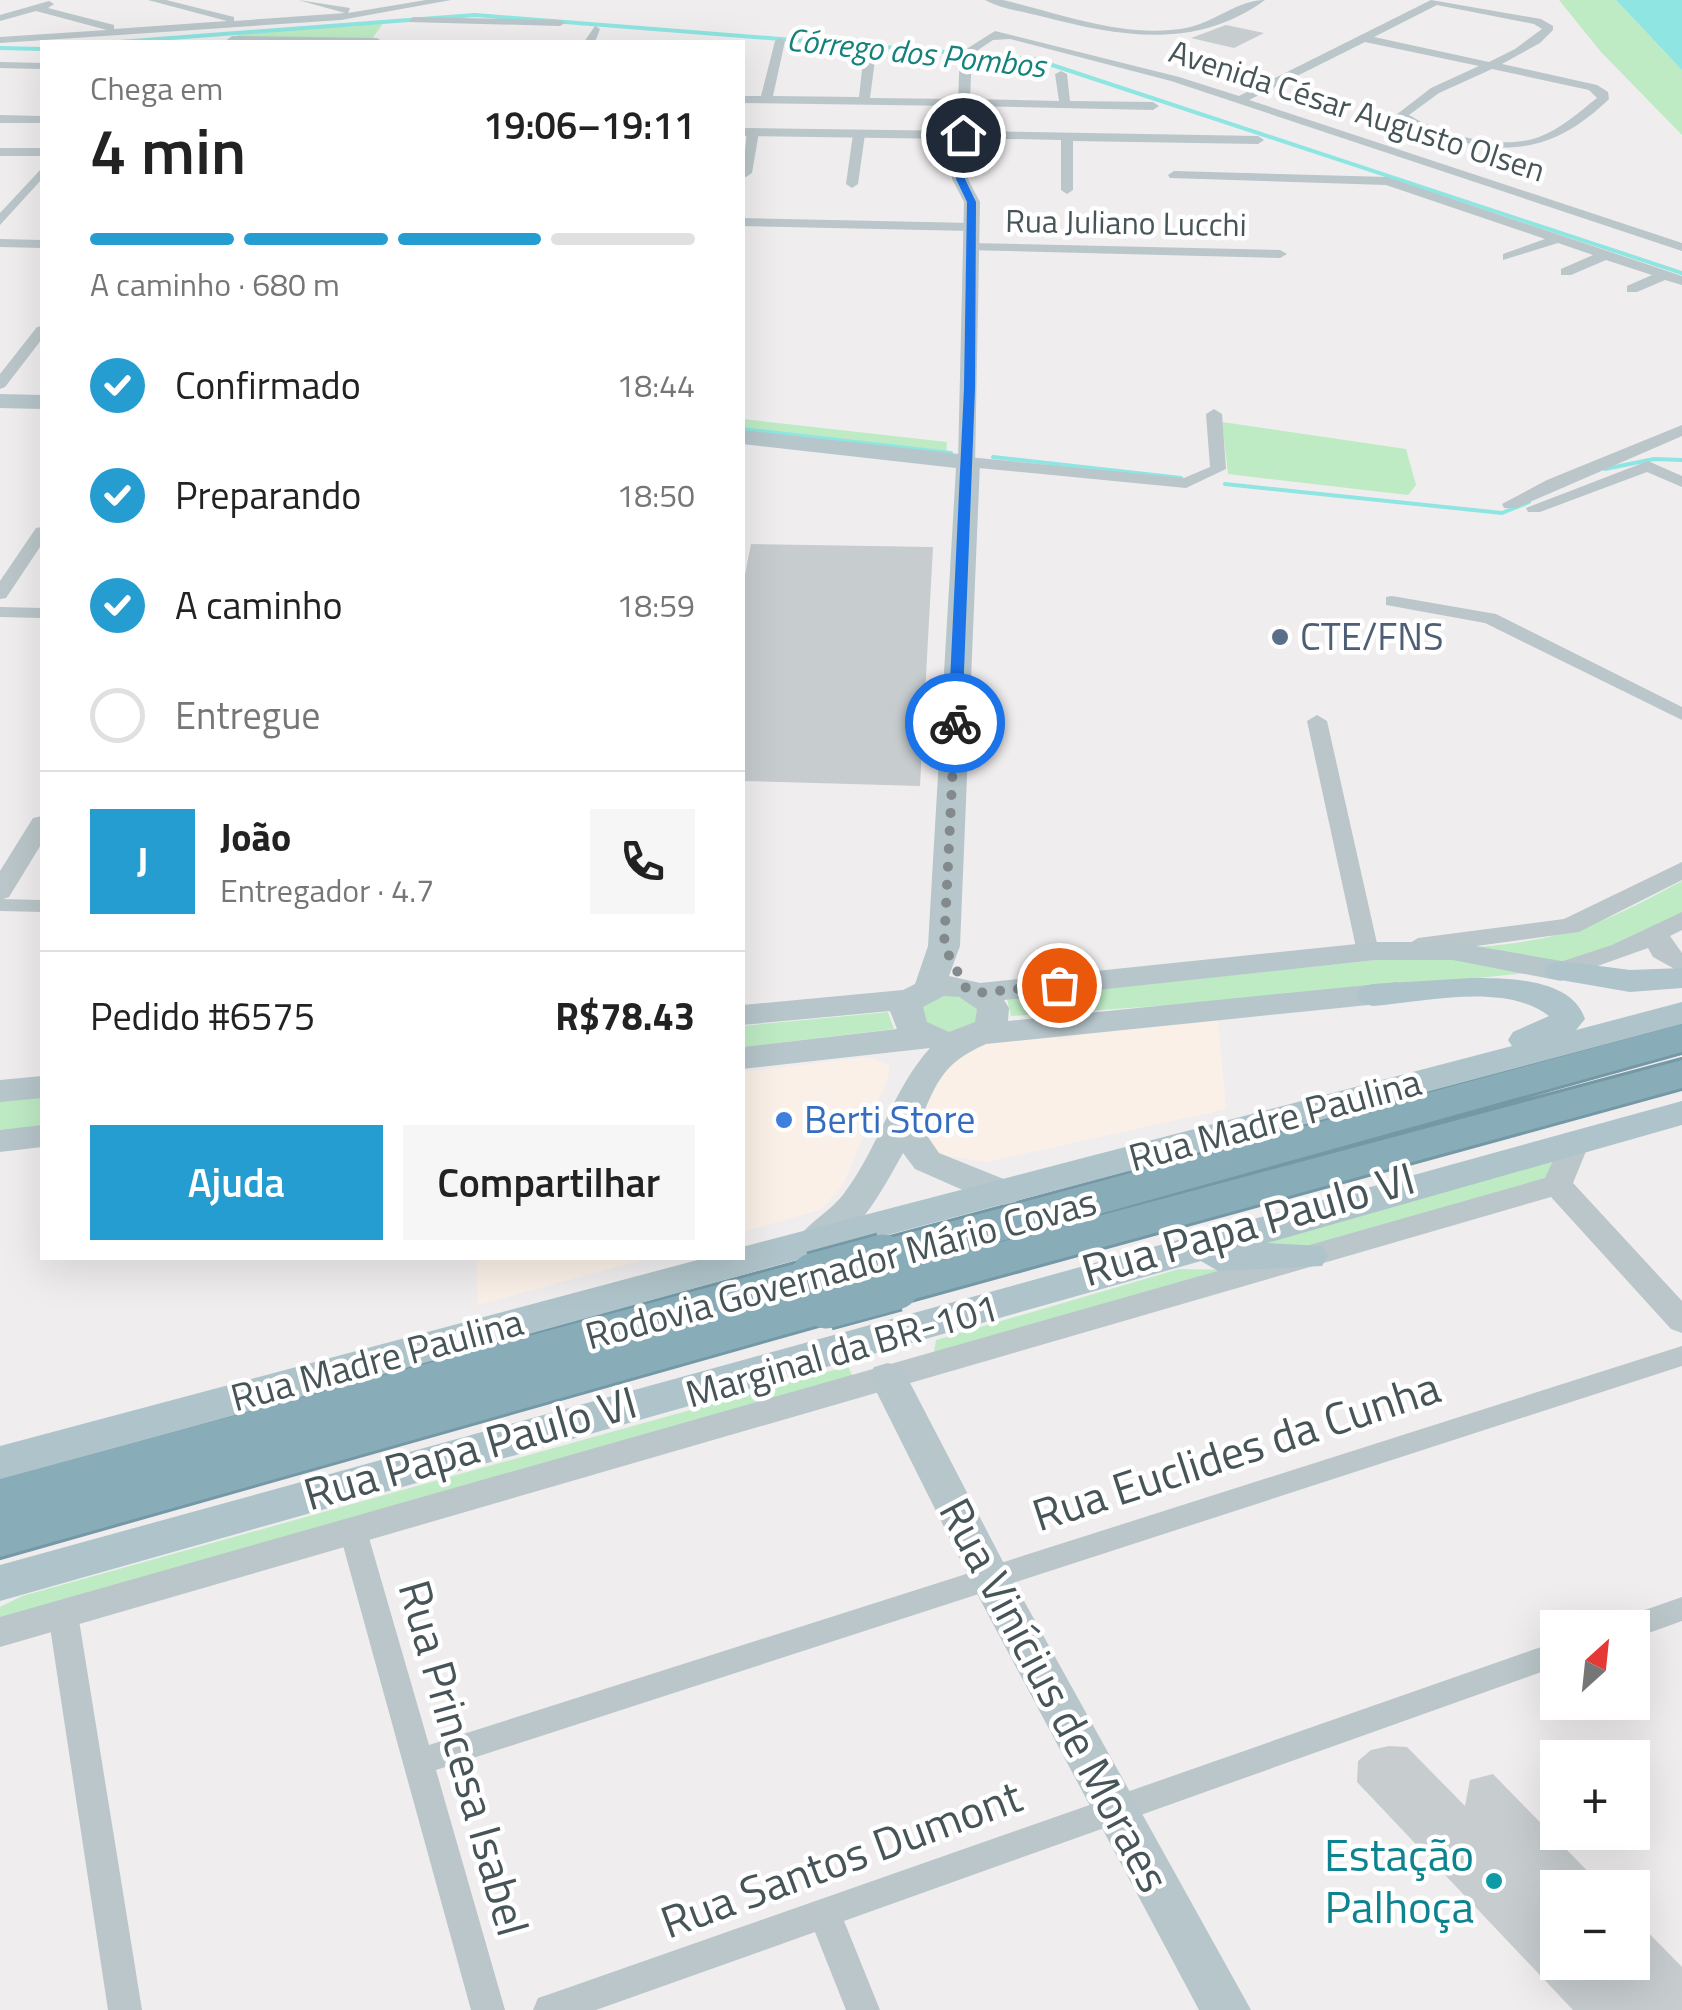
<!DOCTYPE html>
<html lang="pt">
<meta charset="utf-8">
<style>
:root{--surface:#fff;--page:#f6f6f6;--text:#222;--muted:#767676;--line:#e0e0e0;--accent:#269dd1}
body{margin:0;font-family:"Titillium Web",sans-serif;background:var(--page);color:var(--text);height:100vh;display:flex;flex-direction:column;font-size:38px;white-space:nowrap}
*{box-sizing:border-box;margin:0}
p{font-size:32px;color:var(--muted)}
.icon{flex:none;width:55px;height:55px;fill:none;stroke:currentColor;stroke-width:2;stroke-linecap:round;stroke-linejoin:round}
.map{position:relative;flex:1;overflow:hidden}
.drawer{position:absolute;left:40px;top:40px;width:705px;height:1220px;display:flex;flex-direction:column;background:var(--surface);border-radius:0px;box-shadow:0 10px 40px #0002}
.drawer>*{flex:none}
.needle{width:65px;rotate:27deg}
.tools{position:absolute;left:1540px;top:1610px;display:grid;gap:20px}
.tools a{display:grid;place-items:center;width:110px;height:110px;border-radius:0px;background:var(--surface);box-shadow:0 10px 40px #0002;font-size:50px}
.pin{position:absolute;display:grid;place-items:center;width:85px;height:85px;color:#fff;margin:-42px;border:5px solid #fff;border-radius:50%;box-shadow:0 2px 10px #0007}
.courier{position:absolute;display:grid;place-items:center;width:100px;height:100px;margin:-50px;border:8px solid #1a73e8;border-radius:50%;background:#fff;color:#222;box-shadow:0 2px 12px #0007}
.head em{font-style:normal;font-weight:600}
.head div{display:flex;flex-direction:column-reverse}
.head{display:flex;align-items:center;justify-content:space-between;height:170px;padding:0 50px}
h1{font-size:65px;font-weight:600;line-height:75px}
.bar{display:grid;grid-template-columns:repeat(4,1fr);gap:15px 10px;align-content:center;height:120px;padding:0 50px}
.bar i{height:12px;border-radius:8px;background:var(--line)}
.bar .selected{background:var(--accent)}
.bar p{grid-column:span 4}
.line{display:flex;align-items:center;gap:25px;padding:0 50px;border-top:2px solid var(--line)}
.line div{flex:1}
.round{display:grid;place-items:center;flex:none;width:105px;height:105px;border-radius:0px;background:var(--page)}
ol{padding:0 50px;list-style:none}
li{display:flex;align-items:center;gap:30px;height:110px}
li p{margin-inline-start:auto}
li .icon{padding:10px;border-radius:50%;background:var(--accent);color:#fff;stroke-width:4}
li:last-child{color:var(--muted)}
li i{width:55px;height:55px;border:5px solid var(--line);border-radius:50%}
.button{display:flex;gap:20px;margin-top:auto;padding:20px 50px}
.button a{flex:1;height:115px;border-radius:0px;background:var(--accent);color:#fff;font-size:40px;font-weight:600;line-height:115px;text-align:center}
.button a+a{background:var(--page);color:var(--text)}
.map>svg:first-child{display:block}
.commercial{fill:#faf0e7}
.green{fill:#beebc4}
.water{fill:#8ee5e1}
.lines{fill:none;stroke-linecap:round;stroke-linejoin:round}
.stream{stroke:#8ee5e1;stroke-width:4}
.building{fill:#c7cccf}
.motorway-casing{stroke:#7498a5;stroke-width:6}
.minor{fill:#bac6c9;fill-rule:evenodd}
.tertiary{fill:#bac6c9;fill-rule:evenodd}
.secondary{fill:#b7c6cb;fill-rule:evenodd}
.primary{fill:#afc4ca;fill-rule:evenodd}
.motorway{fill:#88adb9;fill-rule:evenodd}
.motorway-bridge-casing{stroke:#7498a5;stroke-width:50;stroke-linecap:butt}
.motorway-bridge{stroke:#88adb9;stroke-width:45}
.route{fill:#1a73e8}
.done{stroke:#828a8d;stroke-width:10;stroke-dasharray:0 18}
.service-dot{fill:#5c6f8a;stroke:#fff;stroke-width:4}
.shop-dot{fill:#3f7fe0;stroke:#fff;stroke-width:4}
.culture-dot{fill:#0f9aa8;stroke:#fff;stroke-width:4}
.labels{text-anchor:middle;stroke-width:9;stroke-linejoin:round;paint-order:stroke}
.far-water-label{font-size:32px;font-style:italic;fill:#15817b;stroke:#fff}
.far-street-label{font-size:32px;fill:#475559;stroke:#fff}
.service-label{font-size:38px;fill:#4e5e75;stroke:#fff;text-anchor:start}
.shop-label{font-size:38px;fill:#366cbe;stroke:#fff;text-anchor:start}
.street-label{font-size:38px;fill:#475559;stroke:#fff}
.near-street-label{font-size:45px;fill:#475559;stroke:#fff}
.near-culture-label{font-size:45px;fill:#0d838f;stroke:#fff;text-anchor:end}
</style>
<div class="map">
<svg width="1682" height="2010" viewBox="0 0 1682 2010">
<rect width="100%" height="100%" fill="#f0edee"/>
<g class="commercial">
<polygon points="1218,1021 1226,1109 986,1162 944,1155 933,1149 917,1124 943,1065 988,1041"/>
<polygon points="868,1057 890,1065 888,1077 842,1187 820,1210 743,1232 743,1072"/>
<polygon points="476,1258 649,1258 478,1305"/>
</g>
<g class="green">
<polygon points="1559,0 1616,0 1682,70 1682,135 1601,52"/>
<polygon points="384,22 372,39 236,37 238,34"/>
<polygon points="743,419 947,442 946,455 743,435"/>
<polygon points="1222,422 1406,449 1416,485 1408,495 1228,474"/>
<path d="M1682,881v35l-120,51 -84,-20c91,-8 124,-23 204,-66z"/>
<polygon points="1432,954 1544,971 1307,996 1011,1016 1007,999"/>
<polygon points="951,994 979,1006 981,1021 955,1034 930,1030 917,1006"/>
<polygon points="888,1012 894,1029 743,1047 742,1026"/>
<polygon points="42,1090 42,1129 0,1133 0,1095"/>
<polygon points="1560,1159 1547,1183 1312,1247 1229,1248"/>
<polygon points="1179,1269 1245,1270 934,1352 936,1340"/>
<polygon points="848,1366 855,1381 0,1624 0,1607 22,1596"/>
</g>
<polygon class="water" points="1616,0 1682,0 1682,70"/>
<g class="lines">
<g class="stream">
<polyline points="119,42 475,15 1034,59 1682,273"/>
<polyline points="0,48 42,49"/>
<polyline points="742,429 951,453"/>
<polyline points="993,457 1181,478"/>
<polyline points="1605,469 1654,459 1682,460"/>
<polyline points="1225,484 1502,513 1529,502"/>
</g>
</g>
<g class="building">
<polygon points="1226,25 1264,33 1234,48 1191,38"/>
<polygon points="751,544 933,547 920,786 742,781 742,590"/>
<polygon points="1389,1746 1407,1747 1465,1806 1470,1780 1493,1774 1604,1888 1558,1888 1558,1962 1632,1962 1632,1916 1682,1967 1682,2010 1573,2010 1357,1782 1358,1761 1371,1750"/>
</g>
<g class="lines">
<defs>
<g id="motorway">
<polygon points="1682,1024 1682,1052 941,1258 1682,1060 1682,1088 896,1304 879,1299 872,1287 882,1274 866,1269 859,1257 866,1245 883,1240"/>
<polygon points="813,1259 830,1264 837,1276 828,1289 843,1294 851,1306 843,1318 0,1557 0,1479"/>
</g>
</defs>
<use href="#motorway" class="motorway-casing"/>
<g class="minor">
<polygon points="148,0 166,0 234,17 234,21 345,13 298,0 350,8 348,13 426,0 451,0 341,20 0,43 0,37 107,30 36,11 0,21 0,15 49,1 54,4 48,8 114,25 114,29 227,21"/>
<path d="M985,0h18c59,14 122,39 183,28 28,-5 51,-28 79,-28 -69,50 -143,37 -221,17 -19,-5 -43,-8 -59,-17z"/>
<path d="M1431,0l110,19 12,7v4l-13,13 -38,21 95,21 11,7 1,7c-68,66 -124,55 -206,24l-7,-8 35,-27 48,-22 -114,-24 -116,58 433,143v8l-511,-170 -161,-42 -17,1 -21,14 -2,45 89,2 -4,-27 6,-3 6,3 3,27 83,1 6,4 -6,4 -183,-4 -1,25 289,5 6,4 -6,4 -185,-3v49l-6,4 -6,-4v-50l-102,-2 -1,-32 -216,-3v-7h19l14,-55 5,-3 5,3 -12,55 86,1 5,-45 6,-3 6,3 -6,46 88,1 2,-46 35,-22 184,46 60,19zM1437,5l97,19 8,5 -27,20 -26,13 -115,-25zM1492,69l97,21 8,8c-18,14 -36,31 -58,39 -38,14 -97,-2 -130,-22l30,-22z"/>
<polygon points="413,17 560,20 565,23 560,26 409,22"/>
<polygon points="595,26 600,29 595,42 584,42"/>
<polygon points="232,36 377,38 382,41 224,42"/>
<polygon points="0,62 42,63 42,69 0,68"/>
<polygon points="0,115 42,116 42,123 0,123"/>
<polygon points="753,128 759,132 752,173 746,177 742,176 747,132"/>
<polygon points="859,130 865,134 858,184 852,188 846,184 853,134"/>
<rect x="0" y="148" width="42" height="8"/>
<polygon points="42,168 42,179 0,225 0,213"/>
<polygon points="1174,171 1387,177 1682,276 1682,285 1665,280 1637,292 1627,292 1627,286 1652,275 1606,260 1571,275 1561,275 1561,269 1593,255 1558,243 1503,260 1503,254 1545,239 1386,185 1170,178 1168,175"/>
<polygon points="742,218 971,223 978,227 971,231 742,226"/>
<polygon points="0,239 42,240 42,248 0,247"/>
<polygon points="971,243 1280,250 1287,254 1280,258 966,250 964,247"/>
<polygon points="42,326 42,339 5,387 0,389 0,374 37,327"/>
<polygon points="1214,409 1222,414 1226,469 1186,488 968,467 960,462 968,457 1184,478 1210,467 1206,414"/>
<polygon points="1682,425 1682,436 1666,443 1516,508 1504,508 1502,504 1547,480"/>
<polygon points="1648,461 1682,476 1682,487 1647,472 1540,512 1528,512 1526,508"/>
<polygon points="42,527 42,544 6,598 0,599 0,581 36,528"/>
<polygon points="1392,596 1496,614 1682,707 1682,720 1485,623 1386,605 1386,597"/>
<polygon points="0,607 42,608 42,618 0,617"/>
<polygon points="1317,715 1327,721 1379,952 1368,959 1357,952 1307,721"/>
<polygon points="0,899 42,900 42,912 0,911"/>
<polygon points="1682,1346 1682,1366 436,1770 505,2010 471,2010 339,1531 343,1523 353,1520 363,1523 367,1531 429,1745"/>
<polygon points="1682,1597 1682,1621 1632,1639 1632,1628 1615,1628 1619,1619"/>
<polygon points="63,1602 74,1605 78,1614 142,2010 108,2010 48,1614 52,1605"/>
<polygon points="1558,1641 1558,1666 844,1921 880,2010 846,2010 815,1932 596,2010 533,2010 538,1998 550,1994"/>
</g>
<g class="tertiary">
<polygon points="742,128 963,131 970,135 968,179 980,202 975,466 958,462 964,202 952,179 955,139 742,136"/>
<polygon points="42,816 42,843 9,897 0,900 0,871 33,818"/>
<polygon points="1682,862 1682,880 1579,932 1418,954 1405,946 1418,938 1564,919"/>
<polygon points="1682,912 1682,930 1670,936 1682,953 1682,973 1653,957 1648,948 1561,979 1547,971 1551,965 1612,945"/>
<polygon points="1574,1134 1589,1144 1573,1183 1682,1301 1682,1333 1671,1329 1551,1197 0,1647 0,1617 1545,1178 1564,1137"/>
</g>
<g class="secondary">
<polygon points="0,394 42,395 42,409 0,408"/>
<path d="M742,430l226,25 12,7 -20,484 -11,30 31,7 396,-41h77l108,19 16,10 -16,10 -108,-21h-77l-372,40 5,8 -1,13 390,-39 16,10 -16,10 -412,42c-43,19 -49,37 -67,80l20,29 77,31 5,9 -5,9 -13,3 -13,-3 -75,-33 -12,-16c-18,32 -58,112 -103,99l-5,-9c12,-21 36,-31 50,-51 34,-45 47,-102 85,-144l-188,21v-22l155,-18 -7,-18 -148,14v-20l161,-15 12,-6 13,-38 28,-478 -214,-24zM944,996l15,1 18,12 -2,13 -26,10 -22,-10 -4,-15z"/>
<polygon points="42,1076 42,1098 0,1102 0,1080"/>
<polygon points="42,1125 42,1147 0,1152 0,1130"/>
<polygon points="888,1363 902,1367 907,1377 1014,1583 1251,2010 1199,2010 984,1607 869,1377 874,1367"/>
</g>
<g class="primary">
<polygon points="1561,961 1630,970 1682,968 1682,988 1630,992 1549,978 1544,971 1549,964"/>
<path d="M1472,978c36,0 100,0 113,41l-9,11 106,-28v22l-802,213 -880,243v-34l705,-188h37v-11l770,-201 -4,-6 5,-8 36,-16c-44,-34 -125,-14 -176,-10l-12,-3 -5,-8 5,-8 12,-3z"/>
<polygon points="1682,1101 1682,1125 1267,1243 1322,1246 1328,1256 1322,1266 1218,1271 1201,1261 0,1601 0,1565"/>
</g>
<use href="#motorway" class="motorway"/>
<defs>
<g id="motorway-bridge">
<polyline points="813,1276 883,1257"/>
<polyline points="826,1306 896,1287"/>
</g>
</defs>
<use href="#motorway-bridge" class="motorway-bridge-casing"/>
<use href="#motorway-bridge" class="motorway-bridge"/>
</g>
<polygon class="route" points="963,133 967,135 965,179 976,202 975,388 962,723 955,727 948,723 964,388 967,202 956,179 958,135"/>
<g class="lines">
<polyline class="done" points="955,723 944,946 966,988 977,993 1059,985"/>
</g>
<circle class="service-dot" cx="1280" cy="637" r="10"/>
<circle class="shop-dot" cx="784" cy="1120" r="10"/>
<circle class="culture-dot" cx="1494" cy="1881" r="10"/>
<g class="labels">
<g class="far-water-label">
<text transform="translate(916 53) rotate(6)" y="11">Córrego dos Pombos</text>
</g>
<g class="far-street-label">
<text transform="translate(1357 111) rotate(18)" y="11">Avenida César Augusto Olsen</text>
<text transform="translate(1126 223) rotate(1)" y="11">Rua Juliano Lucchi</text>
</g>
<g class="service-label">
<text x="1300" y="650">CTE/FNS</text>
</g>
<g class="shop-label">
<text x="804" y="1133">Berti Store</text>
</g>
<g class="street-label">
<text transform="translate(1275 1120) rotate(-15)" y="13">Rua Madre Paulina</text>
<text transform="translate(841 1269) rotate(-15)" y="13">Rodovia Governador Mário Covas</text>
<text transform="translate(842 1351) rotate(-16)" y="13">Marginal da BR-101</text>
<text transform="translate(377 1360) rotate(-15)" y="13">Rua Madre Paulina</text>
</g>
<g class="near-street-label">
<text transform="translate(1248 1224) rotate(-16)" y="16">Rua Papa Paulo VI</text>
<text transform="translate(470 1448) rotate(-16)" y="16">Rua Papa Paulo VI</text>
<text transform="translate(1236 1451) rotate(-18)" y="16">Rua Euclides da Cunha</text>
<text transform="translate(1055 1695) rotate(62)" y="16">Rua Vinícius de Moraes</text>
<text transform="translate(464 1758) rotate(74)" y="16">Rua Princesa Isabel</text>
<text transform="translate(841 1859) rotate(-20)" y="16">Rua Santos Dumont</text>
</g>
<g class="near-culture-label">
<text x="1474" y="1871">Estação<tspan x="1474" dy="52">Palhoça</tspan></text>
</g>
</g>
</svg>
<div class="tools">
<a><svg class="needle" viewBox="-14 -14 28 28"><path d="M0-13l5 13h-10z" fill="#e53935"/><path d="M0 13l5-13h-10z" fill="#767676"/></svg></a>
<a>+</a>
<a>−</a>
</div>
<div class="pin" style="left:1059px;top:985px;background:#ea580c"><svg class="icon" aria-label="bag" viewBox="0 0 24 24"><path d="M5 8h14l-1 12H6zM9 8a3 3 0 0 1 6 0"/></svg></div>
<div class="pin" style="left:963px;top:135px;background:#1f2937"><svg class="icon" aria-label="home" viewBox="0 0 24 24"><path d="M3 11l9-7 9 7M6 9v11h12V9"/></svg></div>
<div class="courier" style="left:955px;top:723px"><svg class="icon" aria-label="bike" viewBox="0 0 24 24"><circle cx="6" cy="16" r="4"/><circle cx="18" cy="16" r="4"/><path d="M6 16l4-8h5l3 8M10 8l3 8H6M13 5h3"/></svg></div>
<section class="drawer">
<div class="head"><div><h1>4 min</h1><p>Chega em</p></div><em>19:06–19:11</em></div>
<div class="bar"><i class="selected"></i><i class="selected"></i><i class="selected"></i><i></i><p>A caminho · 680 m</p></div>
<ol>
<li><svg class="icon" aria-label="check" viewBox="0 0 24 24"><path d="M5 12l5 5 9-10"/></svg>Confirmado<p>18:44</p></li>
<li><svg class="icon" aria-label="check" viewBox="0 0 24 24"><path d="M5 12l5 5 9-10"/></svg>Preparando<p>18:50</p></li>
<li><svg class="icon" aria-label="check" viewBox="0 0 24 24"><path d="M5 12l5 5 9-10"/></svg>A caminho<p>18:59</p></li>
<li><i></i>Entregue</li>
</ol>
<div class="line" style="height:180px"><b class="round" style="background:var(--accent);color:#fff">J</b><div><b>João</b><p>Entregador · 4.7</p></div><a class="round"><svg class="icon" aria-label="phone" viewBox="0 0 24 24"><path d="M5 4h4l2 5-3 2q2 4 5 5l2-3 5 2v4C11 20 4 13 5 4z"/></svg></a></div>
<div class="line" style="height:130px"><div>Pedido #6575</div><b>R$78.43</b></div>
<div class="button"><a>Ajuda</a><a>Compartilhar</a></div>
</section>
</div>
